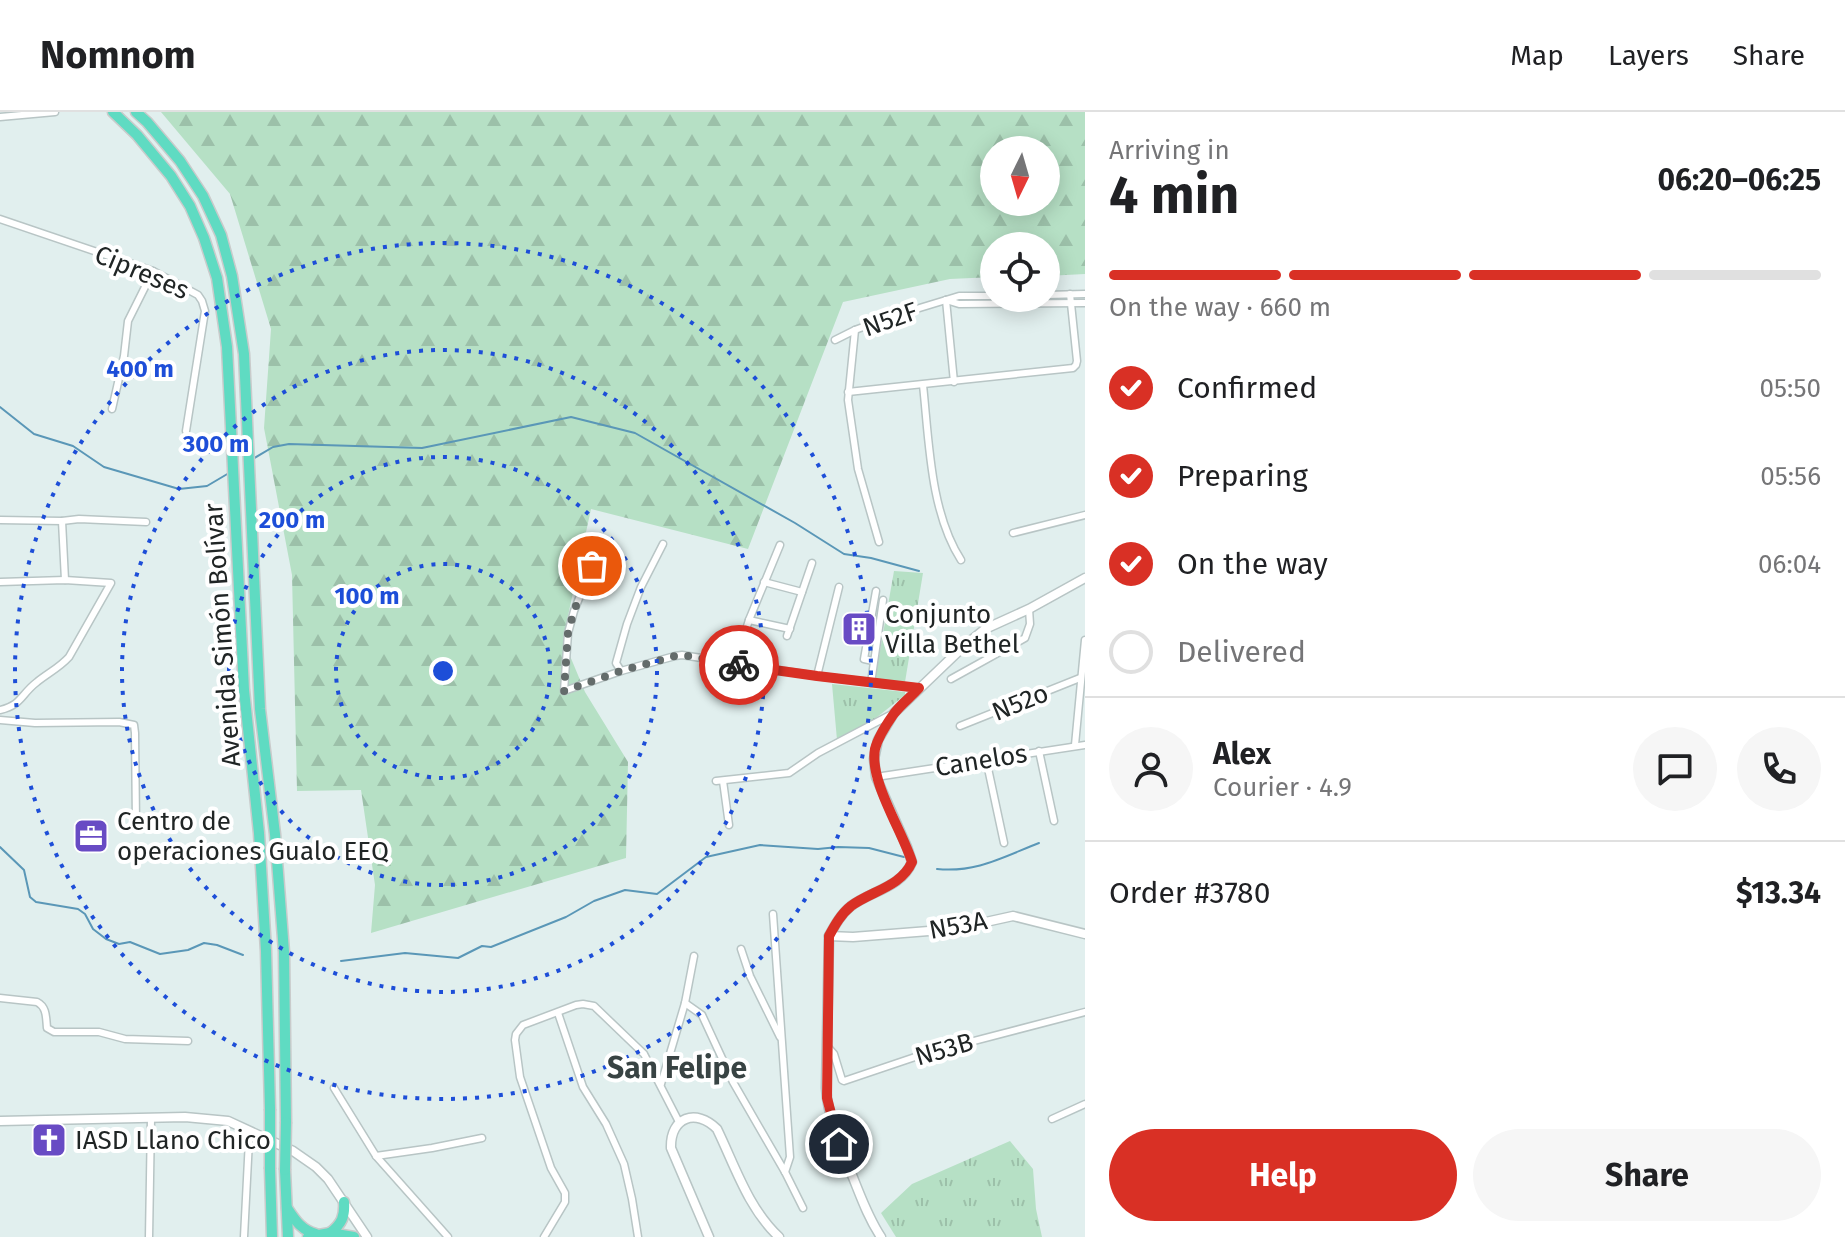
<!DOCTYPE html>
<meta charset="utf-8">
<style>
:root{--surface:#fff;--page:#f6f6f6;--text:#202124;--muted:#757577;--line:#e0e0e0;--accent:#d93025}
body{margin:0;font-family:"Fira Sans",sans-serif;background:var(--page);color:var(--text);height:100vh;display:flex;flex-direction:column;font-size:30px;white-space:nowrap}
*{box-sizing:border-box;margin:0}
p{font-size:26px;color:var(--muted)}
.icon{flex:none;width:44px;height:44px;fill:none;stroke:currentColor;stroke-width:2;stroke-linecap:round;stroke-linejoin:round}
.map{position:relative;flex:1;overflow:hidden}
.panel{display:flex;flex-direction:column;background:var(--surface);width:760px}
.panel>*{flex:none}
.needle{width:52px;rotate:185deg}
.fabs{position:absolute;left:980px;top:24px;display:grid;gap:16px}
.fabs a{display:grid;place-items:center;width:80px;height:80px;border-radius:50%;background:var(--surface);box-shadow:0 4px 20px #0003;font-size:40px}
.pin{position:absolute;display:grid;place-items:center;width:68px;height:68px;color:#fff;margin:-34px;border:4px solid #fff;border-radius:50%;box-shadow:0 2px 8px #0007}
.courier{position:absolute;display:grid;place-items:center;width:80px;height:80px;margin:-40px;border:6px solid #d93025;border-radius:50%;background:#fff;color:#222;box-shadow:0 2px 10px #0007}
.overview em{font-style:normal;font-weight:700}
.overview div{display:flex;flex-direction:column-reverse}
.overview{display:flex;align-items:center;justify-content:space-between;height:136px;padding:0 24px}
h1{font-size:52px;font-weight:700;line-height:60px}
.bar{display:grid;grid-template-columns:repeat(4,1fr);gap:12px 8px;align-content:center;height:96px;padding:0 24px}
.bar i{height:10px;border-radius:6px;background:var(--line)}
.bar .selected{background:var(--accent)}
.bar p{grid-column:span 4}
.line{display:flex;align-items:center;gap:20px;padding:0 24px;border-top:2px solid var(--line)}
.line div{flex:1}
.round{display:grid;place-items:center;flex:none;width:84px;height:84px;border-radius:42px;background:var(--page)}
ol{padding:0 24px;list-style:none}
li{display:flex;align-items:center;gap:24px;height:88px}
li p{margin-inline-start:auto}
li .icon{padding:8px;border-radius:50%;background:var(--accent);color:#fff;stroke-width:4}
li:last-child{color:var(--muted)}
li i{width:44px;height:44px;border:4px solid var(--line);border-radius:50%}
.cta{display:flex;gap:16px;margin-top:auto;padding:16px 24px}
.cta a{flex:1;height:92px;border-radius:48px;background:var(--accent);color:#fff;font-size:32px;font-weight:700;line-height:92px;text-align:center}
.cta a+a{background:var(--page);color:var(--text)}
header{display:flex;align-items:center;gap:48px;box-sizing:border-box;height:112px;padding:0 40px;background:var(--surface);border-bottom:2px solid var(--line)}
header strong{font-size:38px}
nav{display:flex;gap:44px;margin-inline-start:auto;font-size:28px}
main{display:flex;flex:1;min-height:0}
.map>svg:first-child{display:block}
.grass{fill:url(#grass-tufts)}
.forest{fill:url(#forest-firs);fill-rule:evenodd}
.lines{fill:none;stroke-linecap:round;stroke-linejoin:round}
.stream{stroke:#5a97b7;stroke-width:2}
.minor-casing{stroke:#b8c5c5;stroke-width:9}
.tertiary-casing{stroke:#b8c5c5;stroke-width:11}
.trunk-casing{stroke:#c9cbcb;stroke-width:13}
.minor{stroke:#fff;stroke-width:6}
.tertiary{stroke:#fff;stroke-width:8}
.trunk{stroke:#5fdbc2;stroke-width:10}
.trunk-bridge-casing{stroke:#c9cbcb;stroke-width:13;stroke-linecap:butt}
.trunk-bridge{stroke:#5fdbc2;stroke-width:10}
.done{stroke:#646c6b;stroke-width:8;stroke-dasharray:0 14.4}
.route{stroke:#d93025;stroke-width:10}
.ring{fill:none;stroke:#1d4ed8;stroke-width:4;stroke-dasharray:4 8}
.labels{text-anchor:middle;stroke-width:8;stroke-linejoin:round;paint-order:stroke}
.street-label{font-size:26px;fill:#202525;stroke:#fff}
.poi-label{font-size:26px;fill:#202525;stroke:#fff;text-anchor:start}
.quarter-label{font-size:30px;font-weight:bold;fill:#384343;stroke:#fff}
.centre{fill:#1d4ed8;stroke:#fff;stroke-width:4}
.ring-label{font-size:24px;text-anchor:middle;font-weight:bold;fill:#1d4ed8;stroke:#fff;stroke-width:8;stroke-linejoin:round;paint-order:stroke}
</style>
<header>
<strong>Nomnom</strong>
<nav><a>Map</a><a>Layers</a><a>Share</a></nav>
</header>
<main>
<div class="map">
<svg width="1085" height="1125" viewBox="0 0 1085 1125">
<defs>
<pattern id="grass-tufts" width="24" height="20" patternUnits="userSpaceOnUse" patternTransform="scale(2)"><rect width="24" height="20" fill="#b6e0c5"/><path d="M3 7l-1-3M5 7V3M7 7l1-3M15 17l-1-3M17 17v-4M19 17l1-3" fill="none" stroke="#9cc0a9"/></pattern>
<pattern id="forest-firs" width="22" height="20" patternUnits="userSpaceOnUse" patternTransform="scale(2)"><rect width="22" height="20" fill="#b6e0c5"/><path d="M5 1l3.5 6h-7zM16 11l3.5 6h-7z" fill="#9cc0a9"/></pattern>
</defs>
<rect width="100%" height="100%" fill="#e1efee"/>
<g class="grass">
<polygon points="894,459 923,461 905,570 875,567"/>
<polygon points="832,572 905,580 905,583 867,613 837,628"/>
<polygon points="1010,1029 1033,1057 1036,1097 1042,1125 896,1125 881,1101 912,1072"/>
</g>
<path class="forest" d="M161,0h924v162l-39,2v-30h-52v31l-44,2 -107,23 -95,247 -157,-40 -28,130 22,53 43,70 -2,96 -255,75 4,-48 -14,-95 -64,1 -5,-216 -28,-147 7,-99 -41,-135zM994,38h52v52h-52z"/>
<g class="lines">
<g class="stream">
<polyline points="0,295 34,322 73,334 104,355 179,377 207,374 229,361"/>
<polyline points="251,348 273,335 289,332 422,336 571,305 635,321 795,411 844,442 871,446 919,459"/>
<polyline points="0,735 24,758 30,785 36,790 78,797 85,802 93,817 106,827 119,832 130,830 160,842 188,838 204,831 217,833 243,843"/>
<path d="M937,757c39,4 66,-12 102,-26"/>
<polyline points="341,849 405,841 458,846 482,834 491,835 566,805 594,789 625,778 657,782 706,745 760,733 818,737 838,735 869,736 904,745"/>
</g>
<defs>
<g id="minor">
<polyline points="0,5 55,0"/>
<polyline points="0,107 153,159 198,183 202,189 205,199 186,319"/>
<polyline points="1046,183 1085,182"/>
<polyline points="946,188 959,192 1085,191"/>
<polyline points="946,188 954,270"/>
<polyline points="855,218 848,288 858,357 879,430"/>
<polyline points="835,228 855,218 890,205 959,184 994,184"/>
<path d="M923,273c6,55 7,127 38,175"/>
<polyline points="848,280 1073,256 1076,253 1077,249 1070,182"/>
<polyline points="112,297 124,244 128,209 153,159"/>
<polyline points="0,408 62,409 79,407 146,410"/>
<polyline points="62,409 65,468"/>
<polyline points="1013,421 1085,403"/>
<polyline points="598,438 574,499 568,521 564,579 621,559 675,544 682,543 817,564 919,576"/>
<path d="M0,470l65,-2 46,3 -42,74c-10,11 -21,16 -32,25 -16,12 -15,23 -37,28"/>
<polyline points="764,470 802,480"/>
<polyline points="749,508 790,517"/>
<polyline points="787,524 812,451"/>
<polyline points="873,549 864,547 876,479"/>
<polyline points="735,552 749,508 780,433"/>
<polyline points="621,559 616,551 627,512 641,475 663,432"/>
<polyline points="817,564 839,475"/>
<polyline points="951,567 1025,526 1030,512 1029,497"/>
<polyline points="871,571 883,488"/>
<polyline points="0,608 35,611 119,610 134,613 135,621 136,711"/>
<polyline points="960,614 1080,566"/>
<polyline points="1075,633 1085,528"/>
<polyline points="1039,639 1054,709"/>
<polyline points="986,647 1004,731"/>
<polyline points="876,665 1085,633"/>
<polyline points="716,669 789,661 818,641 894,601"/>
<polyline points="723,669 729,713"/>
<polyline points="773,802 790,1045 785,1060"/>
<polyline points="741,837 750,864 780,925"/>
<path d="M0,886l37,4c10,5 9,16 10,26l7,4h45l26,7 63,2"/>
<polyline points="685,891 702,903 733,970 785,1060 803,1096"/>
<polyline points="558,901 583,975 606,1012 624,1052 632,1087 638,1125"/>
<polyline points="827,934 834,942 842,968 844,969 924,942 1085,900"/>
<polyline points="661,972 685,891 694,844"/>
<polyline points="334,976 376,1044 448,1125"/>
<polyline points="1052,1007 1085,992"/>
<polyline points="376,1044 432,1036 482,1026"/>
<polyline points="149,1125 151,1007"/>
<polyline points="244,1125 249,1028"/>
<polyline points="544,1125 565,1090 565,1081 551,1056 520,965 515,928 516,922 523,913 576,893 583,892 594,894 644,942 679,1010"/>
</g>
<g id="tertiary">
<polyline points="829,824 853,825 954,817 1013,804 1085,822"/>
<polyline points="0,1009 185,1005 228,1009 293,1039 316,1055 328,1067 367,1125"/>
<path d="M709,1125l-38,-89c-1,-31 25,-40 46,-19 18,37 31,79 62,108"/>
<path d="M881,1125c-12,-18 -19,-37 -27,-57 -12,-30 -26,-60 -28,-92l3,-152c6,-11 12,-22 22,-30 20,-15 51,-19 61,-44l-5,-15 -31,-70 -2,-18 4,-19 16,-27 70,-67 21,-17 44,-20 56,-31"/>
</g>
<g id="trunk">
<polyline points="113,0 137,23 171,64 190,94 204,126 217,166 227,235 244,578 259,721 266,839 270,997"/>
<polyline points="136,0 147,10 180,49 203,84 221,123 232,164 244,242 260,597 275,722 284,840 286,1010"/>
<polyline points="270,1057 272,1125"/>
<polyline points="285,1058 288,1125"/>
<path d="M287,1096c8,12 14,22 29,26"/>
<path d="M330,1121c12,-9 15,-17 14,-31"/>
<polyline points="308,1125 330,1121 354,1125"/>
</g>
</defs>
<use href="#minor" class="minor-casing"/>
<use href="#tertiary" class="tertiary-casing"/>
<use href="#trunk" class="trunk-casing"/>
<use href="#minor" class="minor"/>
<use href="#tertiary" class="tertiary"/>
<use href="#trunk" class="trunk"/>
<defs>
<g id="trunk-bridge">
<polyline points="270,1057 270,997"/>
<polyline points="285,1058 286,1010"/>
</g>
</defs>
<use href="#trunk-bridge" class="trunk-bridge-casing"/>
<use href="#trunk-bridge" class="trunk-bridge"/>
</g>
<g class="lines">
<polyline class="done" points="592,454 574,499 568,521 564,579 621,559 675,544 682,543 739,553"/>
<path class="route" d="M739,553l78,11 102,12c-8,9 -19,17 -26,27 -7,10 -15,22 -18,34 -6,32 27,81 37,113 -11,25 -41,29 -61,44 -10,8 -16,19 -22,30l-2,162 12,46"/>
</g>
<g class="ring">
<circle cx="443" cy="559" r="107"/>
<circle cx="443" cy="559" r="214"/>
<circle cx="443" cy="559" r="321"/>
<circle cx="443" cy="559" r="428"/>
</g>
<defs>
<symbol id="building-square" viewBox="-11 -11 22 22"><rect x="-9" y="-9" width="18" height="18" rx="4" fill="#684bc4" stroke="#fff"/><path d="M-4-6H4V6H1V3H-1V6H-4ZM-2.5-4.3h1.7v1.8h-1.7ZM.8-4.3h1.7v1.8H.8ZM-2.5-1h1.7V.8h-1.7ZM.8-1h1.7V.8H.8Z" fill="#fff"/></symbol>
<symbol id="office-square" viewBox="-11 -11 22 22"><rect x="-9" y="-9" width="18" height="18" rx="4" fill="#684bc4" stroke="#fff"/><path d="M-6-3h4V-5.5h4V-3h4V5H-6ZM-1-4.5V-3h2v-1.5ZM-6 0V1H6V0Z" fill="#fff"/></symbol>
<symbol id="church-square" viewBox="-11 -11 22 22"><rect x="-9" y="-9" width="18" height="18" rx="4" fill="#684bc4" stroke="#fff"/><path d="M-1.2-6h2.4v3.5h3.3v2.4h-3.3V6h-2.4V-.1h-3.3v-2.4h3.3Z" fill="#fff"/></symbol>
</defs>
<g fill-rule="evenodd">
<use href="#building-square" x="839" y="497" width="40" height="40"/>
<use href="#office-square" x="71" y="704" width="40" height="40"/>
<use href="#church-square" x="29" y="1008" width="40" height="40"/>
</g>
<g class="labels">
<g class="street-label">
<text transform="translate(142 160) rotate(23)" y="9">Cipreses</text>
<text transform="translate(890 207) rotate(-19)" y="9">N52F</text>
<text transform="translate(222 523) rotate(-94)" y="9">Avenida Simón Bolívar</text>
<text transform="translate(1020 590) rotate(-22)" y="9">N52o</text>
<text transform="translate(981 648) rotate(-9)" y="9">Canelos</text>
<text transform="translate(958 813) rotate(-10)" y="9">N53A</text>
<text transform="translate(944 937) rotate(-16)" y="9">N53B</text>
</g>
<g class="poi-label">
<text x="885" y="511">Conjunto<tspan x="885" dy="30">Villa Bethel</tspan></text>
<text x="117" y="718">Centro de<tspan x="117" dy="30">operaciones Gualo EEQ</tspan></text>
<text x="75" y="1037">IASD Llano Chico</text>
</g>
<g class="quarter-label">
<text x="677" y="966">San Felipe</text>
</g>
</g>
<circle cx="443" cy="559" r="12" class="centre"/>
<g class="ring-label">
<text x="140" y="265">400 m</text>
<text x="216" y="340">300 m</text>
<text x="292" y="416">200 m</text>
<text x="367" y="492">100 m</text>
</g>
</svg>
<div class="fabs">
<a><svg class="needle" viewBox="-14 -14 28 28"><path d="M0-13l5 13h-10z" fill="#e53935"/><path d="M0 13l5-13h-10z" fill="#757577"/></svg></a>
<a><svg class="icon" aria-label="locate" viewBox="0 0 24 24"><circle cx="12" cy="12" r="6"/><path d="M12 2v4M12 18v4M2 12h4M18 12h4"/></svg></a>
</div>
<div class="pin" style="left:592px;top:454px;background:#ea580c"><svg class="icon" aria-label="bag" viewBox="0 0 24 24"><path d="M5 8h14l-1 12H6zM9 8a3 3 0 0 1 6 0"/></svg></div>
<div class="pin" style="left:839px;top:1032px;background:#1f2937"><svg class="icon" aria-label="home" viewBox="0 0 24 24"><path d="M3 11l9-7 9 7M6 9v11h12V9"/></svg></div>
<div class="courier" style="left:739px;top:553px"><svg class="icon" aria-label="bike" viewBox="0 0 24 24"><circle cx="6" cy="16" r="4"/><circle cx="18" cy="16" r="4"/><path d="M6 16l4-8h5l3 8M10 8l3 8H6M13 5h3"/></svg></div>
</div>
<section class="panel">
<div class="overview"><div><h1>4 min</h1><p>Arriving in</p></div><em>06:20–06:25</em></div>
<div class="bar"><i class="selected"></i><i class="selected"></i><i class="selected"></i><i></i><p>On the way · 660 m</p></div>
<ol>
<li><svg class="icon" aria-label="check" viewBox="0 0 24 24"><path d="M5 12l5 5 9-10"/></svg>Confirmed<p>05:50</p></li>
<li><svg class="icon" aria-label="check" viewBox="0 0 24 24"><path d="M5 12l5 5 9-10"/></svg>Preparing<p>05:56</p></li>
<li><svg class="icon" aria-label="check" viewBox="0 0 24 24"><path d="M5 12l5 5 9-10"/></svg>On the way<p>06:04</p></li>
<li><i></i>Delivered</li>
</ol>
<div class="line" style="height:144px"><a class="round"><svg class="icon" aria-label="person" viewBox="0 0 24 24"><circle cx="12" cy="8" r="4"/><path d="M4 21q1-7 8-7t8 7"/></svg></a><div><b>Alex</b><p>Courier · 4.9</p></div><a class="round"><svg class="icon" aria-label="chat" viewBox="0 0 24 24"><path d="M4 5h16v11H9l-5 4z"/></svg></a><a class="round"><svg class="icon" aria-label="phone" viewBox="0 0 24 24"><path d="M5 4h4l2 5-3 2q2 4 5 5l2-3 5 2v4C11 20 4 13 5 4z"/></svg></a></div>
<div class="line" style="height:104px"><div>Order #3780</div><b>$13.34</b></div>
<div class="cta"><a>Help</a><a>Share</a></div>
</section>
</main>
